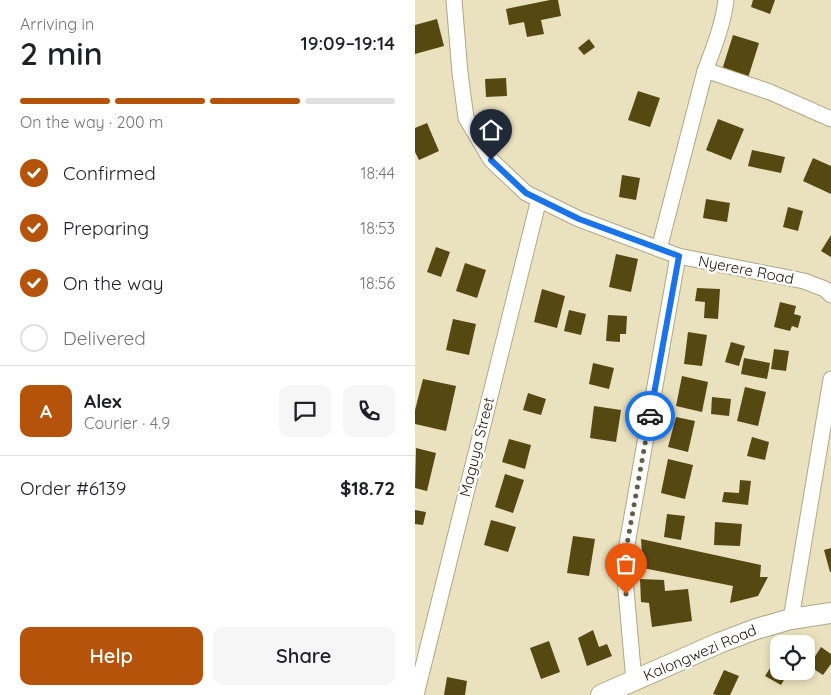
<!DOCTYPE html>
<meta charset="utf-8">
<style>
:root{--surface:#fff;--page:#f6f6f6;--text:#202124;--muted:#757577;--line:#e0e0e0;--accent:#b45309}
body{margin:0;font-family:Quicksand,sans-serif;background:var(--page);color:var(--text);height:100vh;display:flex;flex-direction:column;font-size:19px;white-space:nowrap}
*{box-sizing:border-box;margin:0}
p{font-size:16px;color:var(--muted)}
.icon{flex:none;width:28px;height:28px;fill:none;stroke:currentColor;stroke-width:2;stroke-linecap:round;stroke-linejoin:round}
.map{position:relative;flex:1;overflow:hidden}
.drawer{display:flex;flex-direction:column;background:var(--surface);width:415px}
.drawer>*{flex:none}
.tools{position:absolute;left:355px;top:635px;display:grid;gap:10px}
.tools a{display:grid;place-items:center;width:45px;height:45px;border-radius:10px;background:var(--surface);box-shadow:0 2px 8px #0003;font-size:25px}
.pin{position:absolute;display:grid;place-items:center;width:42px;height:42px;color:#fff;margin:-51px -21px;border-radius:50% 50% 50% 0;rotate:-45deg;box-shadow:0 0 5px #0007}
.pin .icon{rotate:45deg}
.courier{position:absolute;display:grid;place-items:center;width:50px;height:50px;margin:-25px;border:4px solid #1a73e8;border-radius:50%;background:#fff;color:#222;box-shadow:0 1px 6px #0007}
.summary em{font-style:normal;font-weight:600}
.summary div{display:flex;flex-direction:column-reverse}
.summary{display:flex;align-items:center;justify-content:space-between;height:85px;padding:0 20px}
h1{font-size:32px;font-weight:600;line-height:38px}
.bar{display:grid;grid-template-columns:repeat(4,1fr);gap:8px 5px;align-content:center;height:60px;padding:0 20px}
.bar i{height:6px;border-radius:4px;background:var(--line)}
.bar .current{background:var(--accent)}
.bar p{grid-column:span 4}
.line{display:flex;align-items:center;gap:12px;padding:0 20px;border-top:1px solid var(--line)}
.line div{flex:1}
.round{display:grid;place-items:center;flex:none;width:52px;height:52px;border-radius:10px;background:var(--page)}
ol{padding:0 20px;list-style:none}
li{display:flex;align-items:center;gap:15px;height:55px}
li p{margin-inline-start:auto}
li .icon{padding:5px;border-radius:50%;background:var(--accent);color:#fff;stroke-width:4}
li:last-child{color:var(--muted)}
li i{width:28px;height:28px;border:2px solid var(--line);border-radius:50%}
.primary-button{display:flex;gap:10px;margin-top:auto;padding:10px 20px}
.primary-button a{flex:1;height:58px;border-radius:10px;background:var(--accent);color:#fff;font-size:20px;font-weight:600;line-height:58px;text-align:center}
.primary-button a+a{background:var(--page);color:var(--text)}
main{display:flex;flex:1;min-height:0}
.map>svg:first-child{display:block}
.building{fill:#564811}
.lines{fill:none;stroke-linecap:round;stroke-linejoin:round}
.street-casing{stroke:#b0a786;stroke-width:17}
.secondary-casing{stroke:#b0a786;stroke-width:22}
.street{stroke:#fff;stroke-width:15}
.secondary{stroke:#fff;stroke-width:20}
.done{stroke:#635e4a;stroke-width:5;stroke-dasharray:0 9}
.route{stroke:#1a73e8;stroke-width:6}
.labels{text-anchor:middle;stroke-width:5;stroke-linejoin:round;paint-order:stroke}
.street-label{font-size:15px;fill:#1b180b;stroke:#fff}
</style>
<main>
<section class="drawer">
<div class="summary"><div><h1>2 min</h1><p>Arriving in</p></div><em>19:09–19:14</em></div>
<div class="bar"><i class="current"></i><i class="current"></i><i class="current"></i><i></i><p>On the way · 200 m</p></div>
<ol>
<li><svg class="icon" aria-label="check" viewBox="0 0 24 24"><path d="M5 12l5 5 9-10"/></svg>Confirmed<p>18:44</p></li>
<li><svg class="icon" aria-label="check" viewBox="0 0 24 24"><path d="M5 12l5 5 9-10"/></svg>Preparing<p>18:53</p></li>
<li><svg class="icon" aria-label="check" viewBox="0 0 24 24"><path d="M5 12l5 5 9-10"/></svg>On the way<p>18:56</p></li>
<li><i></i>Delivered</li>
</ol>
<div class="line" style="height:90px"><b class="round" style="background:var(--accent);color:#fff">A</b><div><b>Alex</b><p>Courier · 4.9</p></div><a class="round"><svg class="icon" aria-label="chat" viewBox="0 0 24 24"><path d="M4 5h16v11H9l-5 4z"/></svg></a><a class="round"><svg class="icon" aria-label="phone" viewBox="0 0 24 24"><path d="M5 4h4l2 5-3 2q2 4 5 5l2-3 5 2v4C11 20 4 13 5 4z"/></svg></a></div>
<div class="line" style="height:65px"><div>Order #6139</div><b>$18.72</b></div>
<div class="primary-button"><a>Help</a><a>Share</a></div>
</section>
<div class="map">
<svg width="416" height="695" viewBox="0 0 416 695">
<rect width="100%" height="100%" fill="#eae1bf"/>
<g class="building">
<polygon points="135,0 143,0 146,16 126,20 129,34 112,37 109,22 94,25 91,9"/>
<polygon points="338,0 360,0 355,14 336,7"/>
<polygon points="22,19 29,46 0,54 0,25"/>
<polygon points="318,35 344,43 333,78 307,70"/>
<polygon points="174,39 180,47 169,55 163,48"/>
<polygon points="91,78 92,96 71,97 70,79"/>
<polygon points="223,91 245,98 235,127 213,120"/>
<polygon points="303,119 329,129 316,160 291,150"/>
<polygon points="12,123 24,151 4,160 0,152 0,128"/>
<polygon points="337,150 370,157 366,173 333,166"/>
<polygon points="398,158 416,166 416,194 388,181"/>
<polygon points="207,175 225,178 221,200 204,197"/>
<polygon points="291,199 315,203 312,222 288,218"/>
<polygon points="373,207 388,211 383,231 368,227"/>
<polygon points="416,235 416,257 406,251"/>
<polygon points="21,247 35,252 26,277 12,272"/>
<polygon points="201,254 223,259 216,292 194,287"/>
<polygon points="50,263 71,270 62,298 41,291"/>
<polygon points="282,288 305,289 303,319 289,318 290,302 280,301"/>
<polygon points="127,289 150,296 142,328 119,322"/>
<polygon points="365,302 381,306 379,314 386,316 383,328 377,326 375,331 359,327"/>
<polygon points="154,310 171,314 166,335 149,331"/>
<polygon points="193,315 212,316 211,334 205,334 205,342 191,341"/>
<polygon points="38,319 61,324 54,355 31,350"/>
<polygon points="273,332 292,335 287,366 269,364"/>
<polygon points="316,342 330,346 324,366 310,362"/>
<polygon points="359,349 374,351 371,371 356,369"/>
<polygon points="329,358 355,363 352,379 326,374"/>
<polygon points="178,363 199,368 194,389 174,384"/>
<polygon points="267,376 293,382 287,412 261,406"/>
<polygon points="8,379 41,386 31,431 0,424 0,410"/>
<polygon points="330,387 351,392 343,426 322,421"/>
<polygon points="113,393 131,399 126,415 108,410"/>
<polygon points="297,397 316,399 314,416 296,414"/>
<polygon points="179,406 206,410 201,442 175,438"/>
<polygon points="261,417 280,421 273,452 253,447"/>
<polygon points="337,437 354,442 350,460 332,456"/>
<polygon points="94,439 116,445 110,469 87,462"/>
<polygon points="1,448 21,453 12,491 0,488"/>
<polygon points="253,459 278,465 270,499 246,493"/>
<polygon points="90,474 109,480 98,513 80,507"/>
<polygon points="325,480 336,481 333,505 307,502 309,492 324,493"/>
<polygon points="0,510 11,512 8,525 0,524"/>
<polygon points="252,514 270,516 266,540 249,537"/>
<polygon points="76,520 101,527 93,552 69,545"/>
<polygon points="300,522 327,524 325,546 299,545"/>
<polygon points="158,536 180,539 174,576 152,573"/>
<polygon points="226,539 346,565 345,577 353,577 343,596 315,603 318,586 228,568"/>
<polygon points="416,548 416,572 415,572 409,550"/>
<polygon points="225,579 249,580 250,591 273,589 277,621 237,627 234,603 226,602"/>
<polygon points="178,630 184,647 192,644 197,656 172,666 163,638"/>
<polygon points="134,641 145,672 126,679 115,648"/>
<polygon points="406,647 416,654 416,664 408,675 394,666"/>
<polygon points="362,657 364,658 364,671 374,671 366,685 350,676"/>
<polygon points="309,670 324,676 315,695 302,695 298,694"/>
<polygon points="32,677 52,681 50,695 29,695"/>
</g>
<g class="lines">
<defs>
<g id="street">
<polyline points="39,0 45,73 51,118 76,160 111,193 164,219 263,256 389,281 410,289 416,295"/>
<path d="M290,71c9,-24 18,-46 21,-71"/>
<polyline points="244,249 290,71 299,73 355,92 416,119"/>
<polyline points="376,619 416,379"/>
<polyline points="219,681 210,579 211,550 263,256"/>
<polyline points="1,695 124,199"/>
</g>
<polyline id="secondary" points="186,695 304,643 341,629 376,619 416,613"/>
</defs>
<use href="#street" class="street-casing"/>
<use href="#secondary" class="secondary-casing"/>
<use href="#street" class="street"/>
<use href="#secondary" class="secondary"/>
</g>
<g class="lines">
<polyline class="done" points="211,594 210,579 211,550 235,416"/>
<polyline class="route" points="76,160 111,193 164,219 264,256 235,416"/>
</g>
<g class="labels">
<g class="street-label">
<text transform="translate(331 270) rotate(11)" y="5">Nyerere Road</text>
<text transform="translate(62 447) rotate(-76)" y="5">Maguya Street</text>
<text transform="translate(285 653) rotate(-23)" y="5">Kalongwezi Road</text>
</g>
</g>
</svg>
<div class="tools">
<a><svg class="icon" aria-label="locate" viewBox="0 0 24 24"><circle cx="12" cy="12" r="6"/><path d="M12 2v4M12 18v4M2 12h4M18 12h4"/></svg></a>
</div>
<div class="pin" style="left:211px;top:594px;background:#ea580c"><svg class="icon" aria-label="bag" viewBox="0 0 24 24"><path d="M5 8h14l-1 12H6zM9 8a3 3 0 0 1 6 0"/></svg></div>
<div class="pin" style="left:76px;top:160px;background:#1f2937"><svg class="icon" aria-label="home" viewBox="0 0 24 24"><path d="M3 11l9-7 9 7M6 9v11h12V9"/></svg></div>
<div class="courier" style="left:235px;top:416px"><svg class="icon" aria-label="car" viewBox="0 0 24 24"><path d="M5 17H2v-5l4-1 3-4h7l3 4 3 1v5h-3M9 17h6M6 11h13"/><circle cx="7" cy="17" r="2"/><circle cx="17" cy="17" r="2"/></svg></div>
</div>
</main>
